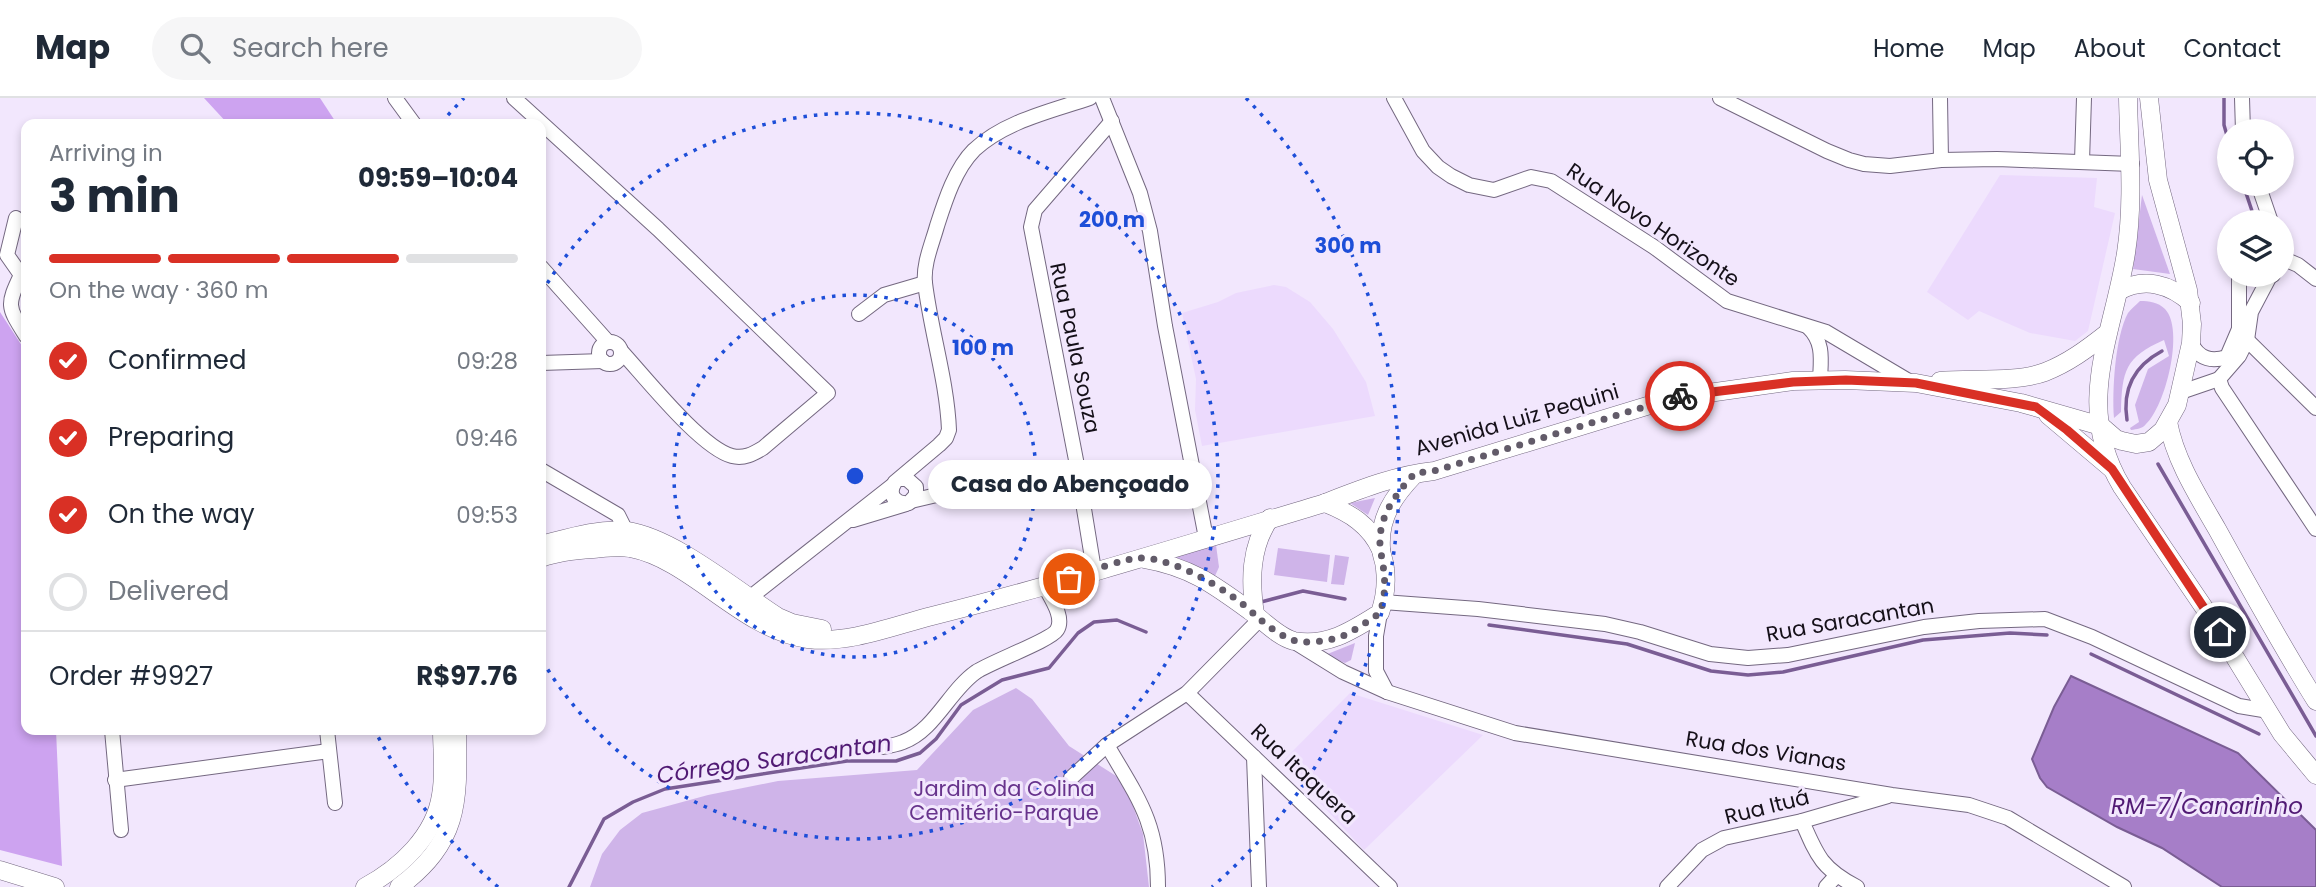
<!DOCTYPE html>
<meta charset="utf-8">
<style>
:root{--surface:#fff;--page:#f6f6f7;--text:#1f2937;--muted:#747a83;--line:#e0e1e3;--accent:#d93025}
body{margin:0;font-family:Poppins,sans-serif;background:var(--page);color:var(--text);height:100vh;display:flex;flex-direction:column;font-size:26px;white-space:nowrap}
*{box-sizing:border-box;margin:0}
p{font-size:23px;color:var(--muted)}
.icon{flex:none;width:38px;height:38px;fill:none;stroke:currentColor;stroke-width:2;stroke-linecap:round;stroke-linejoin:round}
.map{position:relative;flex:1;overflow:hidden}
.sheet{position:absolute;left:21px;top:21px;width:525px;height:616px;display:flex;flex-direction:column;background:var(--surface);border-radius:14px;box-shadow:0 4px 10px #0003}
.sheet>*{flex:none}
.tools{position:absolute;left:2217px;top:21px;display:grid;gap:14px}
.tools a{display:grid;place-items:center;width:77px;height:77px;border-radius:50%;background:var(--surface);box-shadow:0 4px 10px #0003;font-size:35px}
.pin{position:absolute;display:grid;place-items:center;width:60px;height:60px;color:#fff;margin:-30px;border:4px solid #fff;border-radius:50%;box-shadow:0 2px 7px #0007}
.courier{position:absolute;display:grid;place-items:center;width:70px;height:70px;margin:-35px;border:5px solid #d93025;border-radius:50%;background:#fff;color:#222;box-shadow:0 2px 9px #0007}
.bubble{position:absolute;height:49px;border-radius:24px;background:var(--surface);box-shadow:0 4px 10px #0003;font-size:23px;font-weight:700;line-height:49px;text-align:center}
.head em{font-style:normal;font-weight:700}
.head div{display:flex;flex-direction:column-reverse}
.head{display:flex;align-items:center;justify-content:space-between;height:119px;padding:0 28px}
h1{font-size:46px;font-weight:700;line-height:52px}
.bar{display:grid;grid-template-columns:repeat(4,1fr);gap:10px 7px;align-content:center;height:84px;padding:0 28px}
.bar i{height:9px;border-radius:5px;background:var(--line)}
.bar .selected{background:var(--accent)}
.bar p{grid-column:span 4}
.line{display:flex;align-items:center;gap:18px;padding:0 28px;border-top:2px solid var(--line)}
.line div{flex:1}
ol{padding:0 28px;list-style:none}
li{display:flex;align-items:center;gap:21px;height:77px}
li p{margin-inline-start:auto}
li .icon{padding:7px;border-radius:50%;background:var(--accent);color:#fff;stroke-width:4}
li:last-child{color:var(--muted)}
li i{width:38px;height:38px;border:4px solid var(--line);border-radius:50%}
header{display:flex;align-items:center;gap:42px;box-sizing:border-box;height:98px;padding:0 35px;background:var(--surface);border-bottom:2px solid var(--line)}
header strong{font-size:33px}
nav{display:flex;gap:38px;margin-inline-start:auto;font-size:24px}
.search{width:490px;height:63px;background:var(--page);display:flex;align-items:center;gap:18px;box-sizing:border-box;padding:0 24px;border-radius:38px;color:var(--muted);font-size:26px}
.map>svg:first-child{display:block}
.built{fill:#ecdafd}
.green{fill:#cfb4e9}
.forest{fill:#cda3f0}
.water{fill:#a67ec8;stroke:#7a5d94;stroke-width:2}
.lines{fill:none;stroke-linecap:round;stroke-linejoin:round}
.stream{stroke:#7a5d94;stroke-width:3.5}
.minor-casing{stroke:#746880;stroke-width:16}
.major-casing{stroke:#746880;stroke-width:19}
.minor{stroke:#fff;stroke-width:14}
.major{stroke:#fff;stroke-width:18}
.done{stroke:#625b69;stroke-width:7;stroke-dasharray:0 12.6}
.route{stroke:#d93025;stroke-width:9}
.ring{fill:none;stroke:#1d4ed8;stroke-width:3.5;stroke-dasharray:3.5 7}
.labels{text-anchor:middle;stroke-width:6;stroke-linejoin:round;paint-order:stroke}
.street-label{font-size:21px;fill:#151019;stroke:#f2e7fd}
.park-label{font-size:21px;fill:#67338c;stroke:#f2e7fd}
.water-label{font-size:23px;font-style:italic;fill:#511a74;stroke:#f2e7fd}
.centre{fill:#1d4ed8;stroke:#f2e7fd;stroke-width:3.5}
.ring-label{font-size:21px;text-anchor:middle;font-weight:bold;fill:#1d4ed8;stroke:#f2e7fd;stroke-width:6;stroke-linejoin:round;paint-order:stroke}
</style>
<header>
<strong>Map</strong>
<div class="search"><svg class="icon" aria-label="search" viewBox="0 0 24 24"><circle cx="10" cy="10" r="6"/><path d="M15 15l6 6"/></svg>Search here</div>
<nav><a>Home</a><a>Map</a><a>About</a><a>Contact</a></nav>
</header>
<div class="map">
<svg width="2316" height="789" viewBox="0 0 2316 789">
<rect width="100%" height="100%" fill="#f2e7fd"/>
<g class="built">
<polygon points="2000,77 2097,80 2094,109 2115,115 2088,233 2075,243 2030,235 1979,213 1968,222 1927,194"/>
<polygon points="1274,187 1286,189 1310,204 1333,231 1366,284 1375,318 1202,348 1195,312 1196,281 1182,215 1218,204 1236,195"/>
<polygon points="1350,595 1483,637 1364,752 1282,664"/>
</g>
<g class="green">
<polygon points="2142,97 2170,176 2133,171"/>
<path d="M2140,203c9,0 18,1 25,8 20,21 0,98 -19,115 -4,5 -9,5 -15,6l-1,-2 9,-6 -4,-17 13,-36 21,-13 -5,-16c-39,17 -42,31 -43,72l-7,6c-2,-27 1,-81 14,-105 3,-4 8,-8 12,-12z"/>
<polygon points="1375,400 1368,417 1350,405"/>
<polygon points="1216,447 1219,469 1215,478 1168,460"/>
<polygon points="1278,450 1330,457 1327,484 1274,477"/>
<polygon points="1335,457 1349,459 1344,487 1331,486"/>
<polygon points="1355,545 1351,562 1345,565 1325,557"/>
<polygon points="1016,590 1032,601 1069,648 1124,683 1143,736 1149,789 590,789 602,756 620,732 642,715 708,697 778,683 917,672 973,612"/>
</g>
<g class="forest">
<polygon points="204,0 320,0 337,26 228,26"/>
<polygon points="0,214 26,254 26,632 56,632 62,768 0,752"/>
</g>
<polygon class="water" points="2071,578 2238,655 2316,732 2316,789 2222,789 2162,750 2117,729 2047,689 2040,680 2032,661 2054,609"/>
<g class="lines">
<g class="stream">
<polyline points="2224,0 2224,27 2230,48"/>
<polyline points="2243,86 2252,113"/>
<path d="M2127,322c-5,-32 7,-54 35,-69"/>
<polyline points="2158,366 2316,638"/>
<polyline points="1261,504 1303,493 1345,501"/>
<polyline points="1489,527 1627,546 1711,573 1748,577 1783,574 1923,542 2010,535 2047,537"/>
<polyline points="2091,556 2259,636"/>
<polyline points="569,789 604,721 633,704 665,691 847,663 896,663 920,655 936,641 961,607 1002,582 1049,570 1078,535 1094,524 1117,522 1146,534"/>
</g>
<defs>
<g id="minor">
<polyline points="395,0 414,26"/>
<path d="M514,0l144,131 170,164 -65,55c-10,6 -19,11 -31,8 -31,-8 -87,-79 -111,-105"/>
<polyline points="1102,0 1140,95 1150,133 1165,228 1206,440"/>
<polyline points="1394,0 1423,53 1438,69 1451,78 1469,87 1494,92 1531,79 1551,83 1654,149 1727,203 1826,234 1912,285"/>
<polyline points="1720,0 1827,53 1849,62 1864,66 1890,68 1941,62 1997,61 2132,66"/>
<polyline points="1940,0 1941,62"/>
<polyline points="2242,0 2243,33"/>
<polyline points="2082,63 2084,0"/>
<polyline points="2258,86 2271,124"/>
<path d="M16,120l-9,37 14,20c-15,31 -13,32 5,61"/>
<polyline points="2284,161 2298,167 2316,181"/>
<polyline points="541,169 608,244"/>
<polyline points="2250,177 2263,180 2273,177"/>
<polyline points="859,216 884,197 925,185"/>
<path d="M1808,229c16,15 13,32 12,53"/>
<polyline points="2247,242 2316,310"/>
<circle cx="610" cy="255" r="11"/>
<path d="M2191,245c8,16 20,19 36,14l12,-28v-54"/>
<polyline points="541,265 603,263"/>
<polyline points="2219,281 2222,290 2316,431"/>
<polyline points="2181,294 2219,281 2239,258 2247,242 2251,214 2270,178"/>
<polyline points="541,372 618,417 626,433 626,443"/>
<path d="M899,381h8l9,8v8l-7,8c-14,2 -22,-9 -14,-21l44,-37 7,-7 3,-8c-2,-49 -18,-98 -24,-147 -2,-19 7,-39 12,-57 8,-25 18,-57 37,-76 31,-29 78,-39 116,-52"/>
<polyline points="911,403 988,385"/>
<polyline points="853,422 906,406"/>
<polyline points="1094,472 1076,362 1031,129 1035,112 1112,23"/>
<polyline points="1383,504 1478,511 1605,526 1640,534 1710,556 1748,560 1788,557 1924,529 1979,523 2045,521 2092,539 2239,608 2269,613"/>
<polyline points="743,505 893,387"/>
<polyline points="1380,515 1376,538 1376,573 1387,594"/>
<polyline points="1293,543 1343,574 1387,594 1515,635 1892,697 1969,707 2008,720 2124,789"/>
<polyline points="1187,595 1390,789"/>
<polyline points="112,632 121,732"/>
<polyline points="327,632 335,705"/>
<path d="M1107,647c31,53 51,78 51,142"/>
<path d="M882,649c7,-1 14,-2 21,-5 32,-12 46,-51 73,-70 15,-10 75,-32 81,-42 8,-13 -7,-33 -13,-45"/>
<polyline points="1254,659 1259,789"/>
<polyline points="1071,680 1107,647 1187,595 1259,522"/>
<polyline points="115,682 329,653"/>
<path d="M1802,723c15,35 20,48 55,66"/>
<polyline points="1667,789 1702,752 1724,740 1802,723 1888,698"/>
<polyline points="1826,789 1836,778"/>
</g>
<g id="major">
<path d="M2128,0c1,52 6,103 -2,155 -13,82 -53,153 -4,234l87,128 73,119 34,41"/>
<path d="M2119,193c25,-14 51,-7 72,12"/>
<path d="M1940,283c32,-3 75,2 105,-9 23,-9 42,-23 61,-38"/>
<polyline points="2048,317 2112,371"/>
<path d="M2168,324c7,38 30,74 49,107 32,58 64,116 99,172"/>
<path d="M1325,405c25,10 45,22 56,47"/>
<path d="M541,447c27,-7 57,-17 86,-14 47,7 109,59 151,86l14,6 30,6"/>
<path d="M541,460c16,-6 35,-8 52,-9 12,-1 25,-3 37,-1 63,12 110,81 178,91 41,5 85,-13 124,-23 132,-33 263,-74 393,-113 36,-14 71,-28 109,-32l239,-73 120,-17 52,-1 71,3 105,20 80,23 15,13 6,2 14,3 13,-2 14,-12 14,-25 14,-62 1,-19 -4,-34 -30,-110 -9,-82"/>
<path d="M1144,461c46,8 69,25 106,52 13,9 28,26 44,30 34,6 59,-11 86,-28 5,-15 7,-28 5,-44 0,-7 -4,-14 -4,-21 -2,-31 13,-52 33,-73"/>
<path d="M1255,516c-5,-33 -5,-67 15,-96"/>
<polyline points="0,772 55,789"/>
<path d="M365,789c35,-19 70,-51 76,-92 4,-21 1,-44 1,-65"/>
<path d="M399,789c62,-47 59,-86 58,-157"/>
</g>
</defs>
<use href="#minor" class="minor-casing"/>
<use href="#major" class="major-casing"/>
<use href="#minor" class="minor"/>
<use href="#major" class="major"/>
</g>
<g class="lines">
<path class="done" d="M1069,481c16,-6 56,-21 72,-21 34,0 91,34 114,57 10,9 23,19 35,24 14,6 39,2 53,-3 13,-6 25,-15 37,-23 7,-22 5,-38 1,-60 -6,-33 14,-58 34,-80l19,-2 246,-75"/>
<polyline class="route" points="1680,298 1793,284 1846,282 1916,285 2036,309 2067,332 2112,371 2220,534"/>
</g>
<g class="ring">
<circle cx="855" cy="378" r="181"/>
<path d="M542 194A363 363 0 1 1 542 562"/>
<path d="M498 789A544 544 0 0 1 375 633M441 25A544 544 0 0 1 464 0M1246 0A544 544 0 0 1 1212 789"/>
</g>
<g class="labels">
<g class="street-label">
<text transform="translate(1653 127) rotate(34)" y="7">Rua Novo Horizonte</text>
<text transform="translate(1075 250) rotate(78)" y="7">Rua Paula Souza</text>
<text transform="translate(1517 322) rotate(-16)" y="7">Avenida Luiz Pequini</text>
<text transform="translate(1850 522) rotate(-10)" y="7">Rua Saracantan</text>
<text transform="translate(1766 653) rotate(9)" y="7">Rua dos Vianas</text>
<text transform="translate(1304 676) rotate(43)" y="7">Rua Itaquera</text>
<text transform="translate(1767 709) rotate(-14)" y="7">Rua Ituá</text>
</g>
<g class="park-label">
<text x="1004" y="698">Jardim da Colina<tspan x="1004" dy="24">Cemitério-Parque</tspan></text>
</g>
<g class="water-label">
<text transform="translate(774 661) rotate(-8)" y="8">Córrego Saracantan</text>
<text x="2207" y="716">RM-7/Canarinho</text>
</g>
</g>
<circle cx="855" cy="378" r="10" class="centre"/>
<g class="ring-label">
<text x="1112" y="129">200 m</text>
<text x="1348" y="155">300 m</text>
<text x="983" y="257">100 m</text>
</g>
</svg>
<div class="tools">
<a><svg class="icon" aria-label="locate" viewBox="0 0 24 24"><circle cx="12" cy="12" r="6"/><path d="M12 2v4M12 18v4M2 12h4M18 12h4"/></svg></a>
<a><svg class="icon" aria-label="layers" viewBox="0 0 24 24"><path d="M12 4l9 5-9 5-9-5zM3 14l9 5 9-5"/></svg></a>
</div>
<div class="pin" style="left:1069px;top:481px;background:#ea580c"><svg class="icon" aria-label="bag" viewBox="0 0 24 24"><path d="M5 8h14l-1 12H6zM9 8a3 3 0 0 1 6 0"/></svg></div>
<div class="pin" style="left:2220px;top:534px;background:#1f2937"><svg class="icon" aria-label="home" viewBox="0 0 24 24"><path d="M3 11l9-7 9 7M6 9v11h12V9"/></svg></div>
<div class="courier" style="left:1680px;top:298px"><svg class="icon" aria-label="bike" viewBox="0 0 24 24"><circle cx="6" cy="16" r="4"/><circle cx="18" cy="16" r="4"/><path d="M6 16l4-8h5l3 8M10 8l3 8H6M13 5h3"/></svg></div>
<div class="bubble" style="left:928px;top:362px;width:284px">Casa do Abençoado</div>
<section class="sheet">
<div class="head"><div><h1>3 min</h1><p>Arriving in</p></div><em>09:59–10:04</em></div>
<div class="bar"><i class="selected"></i><i class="selected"></i><i class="selected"></i><i></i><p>On the way · 360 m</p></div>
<ol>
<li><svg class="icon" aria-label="check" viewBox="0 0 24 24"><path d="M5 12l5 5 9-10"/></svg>Confirmed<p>09:28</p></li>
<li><svg class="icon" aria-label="check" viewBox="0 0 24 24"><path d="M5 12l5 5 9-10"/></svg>Preparing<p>09:46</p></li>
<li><svg class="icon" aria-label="check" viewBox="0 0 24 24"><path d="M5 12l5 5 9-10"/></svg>On the way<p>09:53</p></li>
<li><i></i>Delivered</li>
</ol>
<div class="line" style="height:91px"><div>Order #9927</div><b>R$97.76</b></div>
</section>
</div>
